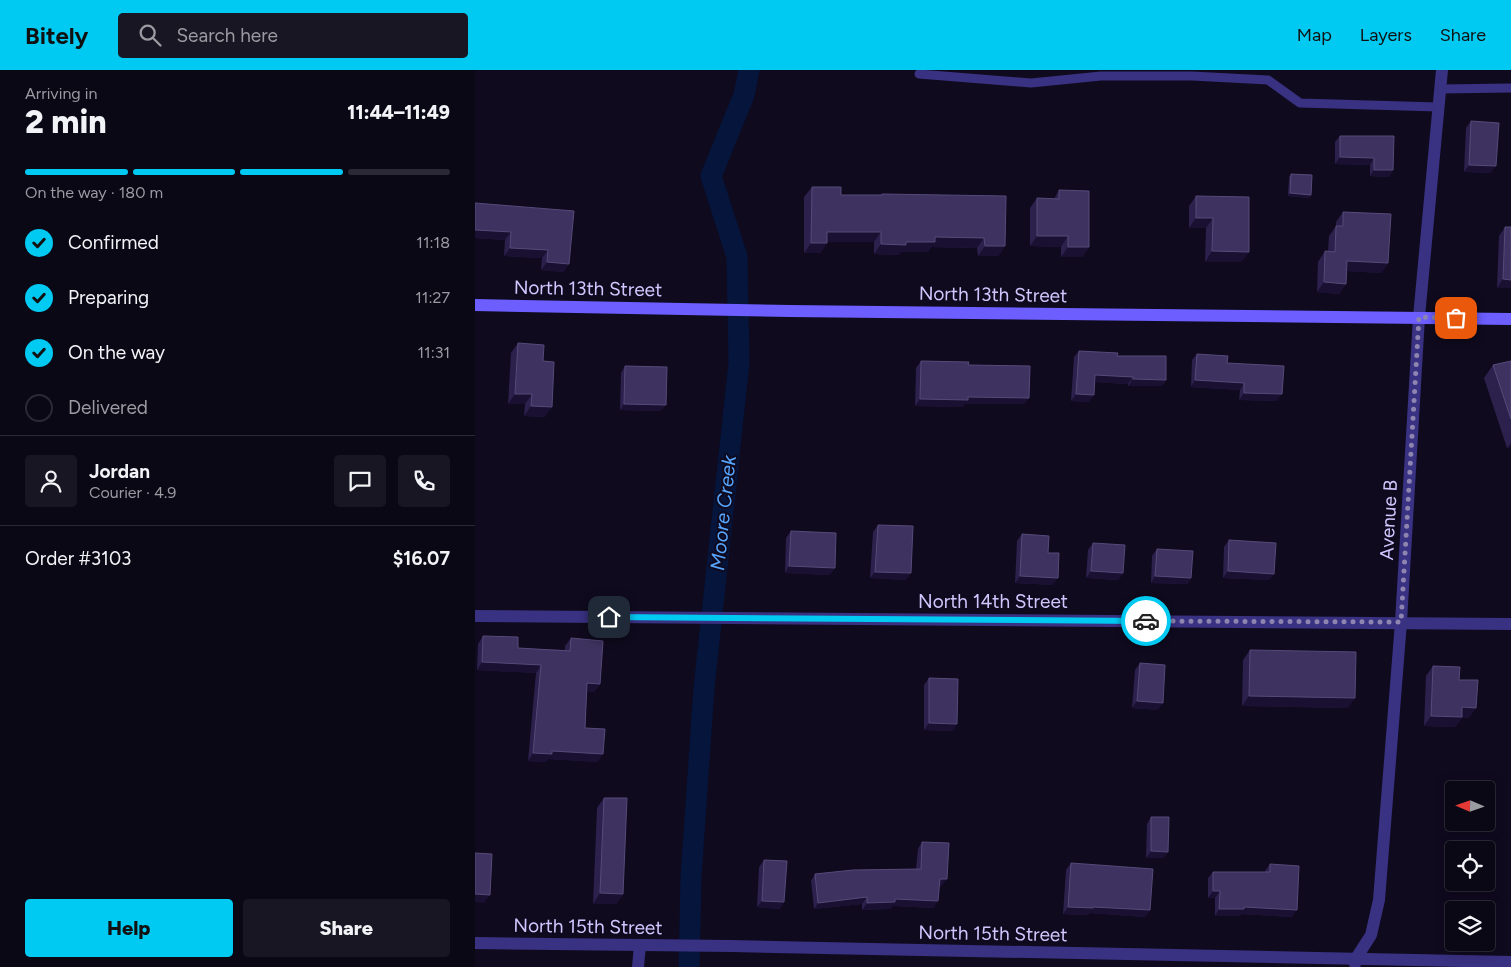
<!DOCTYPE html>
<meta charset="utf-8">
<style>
:root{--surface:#0b0816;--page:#191623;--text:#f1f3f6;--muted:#9a9aa1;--line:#2b2935;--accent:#00c9f2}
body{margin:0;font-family:Figtree,sans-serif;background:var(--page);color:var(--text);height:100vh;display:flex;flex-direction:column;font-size:19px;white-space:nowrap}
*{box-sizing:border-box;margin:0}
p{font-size:16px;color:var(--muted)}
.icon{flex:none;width:28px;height:28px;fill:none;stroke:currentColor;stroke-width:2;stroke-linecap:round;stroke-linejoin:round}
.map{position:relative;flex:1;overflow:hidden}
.side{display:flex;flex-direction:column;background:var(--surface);width:475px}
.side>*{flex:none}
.needle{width:32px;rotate:272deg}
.controls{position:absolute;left:970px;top:711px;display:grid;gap:10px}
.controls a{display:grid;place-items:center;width:50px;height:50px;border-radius:5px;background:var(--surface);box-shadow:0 2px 12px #0003,0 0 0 1px var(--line);font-size:25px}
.pin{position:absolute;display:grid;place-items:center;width:42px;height:42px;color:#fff;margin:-21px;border-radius:10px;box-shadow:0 2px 8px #0006}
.courier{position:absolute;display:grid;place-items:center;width:50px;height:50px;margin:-25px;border:4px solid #00c9f2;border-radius:50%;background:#fff;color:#222;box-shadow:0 1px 6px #0007}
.overview em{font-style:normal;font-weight:800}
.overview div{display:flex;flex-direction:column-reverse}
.overview{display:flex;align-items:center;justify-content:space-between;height:85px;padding:0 25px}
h1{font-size:32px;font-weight:800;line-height:38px}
.bar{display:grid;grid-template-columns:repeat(4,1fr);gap:8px 5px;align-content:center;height:60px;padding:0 25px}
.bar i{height:6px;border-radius:4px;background:var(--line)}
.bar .active{background:var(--accent)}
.bar p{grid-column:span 4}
.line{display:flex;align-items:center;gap:12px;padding:0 25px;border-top:1px solid var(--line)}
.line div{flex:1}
.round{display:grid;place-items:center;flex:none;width:52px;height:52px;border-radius:5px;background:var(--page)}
ol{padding:0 25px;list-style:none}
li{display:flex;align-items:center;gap:15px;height:55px}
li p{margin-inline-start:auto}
li .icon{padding:5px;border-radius:50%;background:var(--accent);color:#111;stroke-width:4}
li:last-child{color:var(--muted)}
li i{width:28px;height:28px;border:2px solid var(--line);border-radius:50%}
.cta{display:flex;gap:10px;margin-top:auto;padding:10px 25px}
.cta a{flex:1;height:58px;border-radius:5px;background:var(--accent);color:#111;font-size:20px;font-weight:800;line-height:58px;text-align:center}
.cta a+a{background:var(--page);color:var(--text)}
header{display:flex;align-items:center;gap:30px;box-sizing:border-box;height:70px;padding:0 25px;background:var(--accent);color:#111}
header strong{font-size:24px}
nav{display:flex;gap:28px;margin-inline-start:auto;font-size:18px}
.search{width:350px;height:45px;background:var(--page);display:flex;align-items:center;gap:12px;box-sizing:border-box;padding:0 18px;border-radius:5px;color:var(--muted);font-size:19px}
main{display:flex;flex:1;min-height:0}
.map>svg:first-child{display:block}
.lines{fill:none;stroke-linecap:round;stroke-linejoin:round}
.canal{stroke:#05153c;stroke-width:21}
.lane{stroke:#393181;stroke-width:9}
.street{stroke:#393181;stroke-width:12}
.secondary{stroke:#6c5eff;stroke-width:12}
.wall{fill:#2c214d}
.shaded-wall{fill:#191032}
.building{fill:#3e3260;stroke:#554a79}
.done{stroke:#8d85b0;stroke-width:5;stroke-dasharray:0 9}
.route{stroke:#00c9f2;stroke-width:6}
.labels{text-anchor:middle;stroke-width:4;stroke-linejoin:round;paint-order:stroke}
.street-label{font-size:19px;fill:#d1c7ff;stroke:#0f0a1e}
.water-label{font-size:20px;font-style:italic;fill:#55a5ff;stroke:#0f0a1e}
</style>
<header>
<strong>Bitely</strong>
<div class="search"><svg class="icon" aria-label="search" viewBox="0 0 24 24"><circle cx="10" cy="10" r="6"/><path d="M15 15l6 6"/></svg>Search here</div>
<nav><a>Map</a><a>Layers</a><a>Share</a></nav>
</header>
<main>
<section class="side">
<div class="overview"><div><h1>2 min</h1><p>Arriving in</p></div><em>11:44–11:49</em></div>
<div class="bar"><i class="active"></i><i class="active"></i><i class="active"></i><i></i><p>On the way · 180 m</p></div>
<ol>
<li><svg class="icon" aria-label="check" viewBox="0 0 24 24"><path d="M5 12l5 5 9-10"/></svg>Confirmed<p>11:18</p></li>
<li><svg class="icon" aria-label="check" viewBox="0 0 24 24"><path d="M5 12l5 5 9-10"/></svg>Preparing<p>11:27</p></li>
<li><svg class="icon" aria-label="check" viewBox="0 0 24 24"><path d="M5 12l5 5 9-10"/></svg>On the way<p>11:31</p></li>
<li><i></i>Delivered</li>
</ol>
<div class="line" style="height:90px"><a class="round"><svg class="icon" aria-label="person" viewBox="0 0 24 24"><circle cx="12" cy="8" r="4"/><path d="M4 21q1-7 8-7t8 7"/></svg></a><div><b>Jordan</b><p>Courier · 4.9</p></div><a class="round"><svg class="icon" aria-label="chat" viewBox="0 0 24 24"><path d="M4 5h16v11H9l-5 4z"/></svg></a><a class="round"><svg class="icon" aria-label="phone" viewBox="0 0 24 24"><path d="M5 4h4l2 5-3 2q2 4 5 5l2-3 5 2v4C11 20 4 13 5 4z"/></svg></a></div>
<div class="line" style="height:65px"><div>Order #3103</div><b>$16.07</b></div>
<div class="cta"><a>Help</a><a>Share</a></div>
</section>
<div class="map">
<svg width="1036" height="897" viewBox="0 0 1036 897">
<rect width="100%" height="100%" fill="#0f0a1e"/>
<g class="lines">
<polyline class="canal" points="214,897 216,807 229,618 264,293 262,187 236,106 269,25 274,0"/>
<g class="lane">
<polyline points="444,4 556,13 626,6 717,6 793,10 825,33 963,37"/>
<polyline points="965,19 1036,18"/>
</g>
<g class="street">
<polyline points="0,546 1036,554"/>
<polyline points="0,873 256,876 1036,892"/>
<polyline points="880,894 880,890 896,865 904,830 926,552 944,247 967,0"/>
<polyline points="163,897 165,875"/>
</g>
<polyline class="secondary" points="0,235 315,241 1036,249"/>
</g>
<g class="wall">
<polygon points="996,51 1016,103 989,102 991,58"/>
<polygon points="865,66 918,100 914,107 895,106 895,95 860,94 860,72"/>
<polygon points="816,104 836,125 834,128 813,126 814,107"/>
<polygon points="337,117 366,125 406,125 407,124 530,176 523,186 503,186 502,178 456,177 453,182 426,182 424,185 399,184 399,172 352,172 352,173 345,183 329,183 329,127"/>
<polygon points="584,120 614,177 607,187 586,187 586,177 555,176 555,138 562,128 579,129"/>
<polygon points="721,126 774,182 766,192 730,192 731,158 714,158 714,136"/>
<polygon points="99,141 89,202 66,200 67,188 29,186 30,170 0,168"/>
<polygon points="868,142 913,193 906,203 872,201 871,214 864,224 842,222 843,192 850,181 853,182 854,166 861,156 861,152"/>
<polygon points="1030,157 1036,157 1036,218 1022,218 1024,166"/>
<polygon points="43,273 68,291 70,347 49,346 50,334 33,334 36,283"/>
<polygon points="604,281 642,286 691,310 687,316 653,316 653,314 620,312 614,332 596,331 599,287"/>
<polygon points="722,284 752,293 802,331 764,330 765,320 716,317 717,290"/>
<polygon points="446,291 493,295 554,328 549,334 490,334 488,337 440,336 441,298"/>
<polygon points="1036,291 1036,377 1032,378 1009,308 1018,295"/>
<polygon points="150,296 186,341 145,340 146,303"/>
<polygon points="403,455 431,510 395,508 398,462"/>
<polygon points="316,461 355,505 310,503 311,468"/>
<polygon points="547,464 573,483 578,515 540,513 542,471"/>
<polygon points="754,470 799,504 794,510 748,508 749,477"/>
<polygon points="618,473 648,503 643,510 611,508 613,480"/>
<polygon points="682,479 716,508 712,514 676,513 677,486"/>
<polygon points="8,566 43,578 90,580 90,576 96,568 125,614 119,622 112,621 110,658 123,692 73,689 71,692 53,691 61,603 2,600 3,574"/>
<polygon points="775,580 873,638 767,636 768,590"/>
<polygon points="665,593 683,640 657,638 660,600"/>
<polygon points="958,596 984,610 994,648 987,648 980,657 949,656 951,606"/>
<polygon points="454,608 478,661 449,660 449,615"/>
<polygon points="129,728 148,824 141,834 118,834 122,738"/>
<polygon points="676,747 689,788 671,788 672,754"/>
<polygon points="447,772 467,816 464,816 459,838 418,836 415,839 387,840 387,834 339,839 336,811 340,804 441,799 443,779"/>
<polygon points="289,790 305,839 282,837 284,797"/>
<polygon points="596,793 675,840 670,847 614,843 613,845 588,844 591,800"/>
<polygon points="795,794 817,847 766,844 765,846 740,846 740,828 733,828 733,808 738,802 790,802 790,801"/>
</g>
<g class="shaded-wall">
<polygon points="865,87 899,88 895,95 860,94"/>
<polygon points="994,95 1021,96 1016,103 989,102"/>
<polygon points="899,100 918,100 914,107 895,106"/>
<polygon points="815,123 836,125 834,128 813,126"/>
<polygon points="721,148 738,148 731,158 714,158"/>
<polygon points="0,160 36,162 30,170 0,168"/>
<polygon points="352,162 406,162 399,172 345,172"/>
<polygon points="562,166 593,166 586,177 555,176"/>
<polygon points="460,167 509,168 502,178 456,177 453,182 426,182 424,185 399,184 406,174 431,172"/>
<polygon points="336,173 352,173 345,183 329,183"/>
<polygon points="510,176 530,176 523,186 503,186"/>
<polygon points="593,177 614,177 607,187 586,187"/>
<polygon points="35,178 73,180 67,188 29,186"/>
<polygon points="737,181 774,182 766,192 730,192"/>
<polygon points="872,191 913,193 906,203 865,201"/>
<polygon points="72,192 94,194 89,202 66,200"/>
<polygon points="1028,209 1036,210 1036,218 1022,218"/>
<polygon points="849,212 871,214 864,224 842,222"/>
<polygon points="620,305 658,307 653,314 616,312"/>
<polygon points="658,309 691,310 687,316 653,316"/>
<polygon points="720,310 769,313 765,320 716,317"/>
<polygon points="769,323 807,324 802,331 764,330"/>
<polygon points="40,324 57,324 50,334 33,334"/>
<polygon points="601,324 619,325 614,332 596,331"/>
<polygon points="493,327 554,328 549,334 490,334 488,337 440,336 445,329"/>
<polygon points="149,334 191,335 186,341 145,340"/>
<polygon points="56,336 77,337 70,347 49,346"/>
<polygon points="1036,373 1036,377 1032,378"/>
<polygon points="314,496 360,498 355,505 310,503"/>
<polygon points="616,501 648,503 643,510 611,508"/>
<polygon points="753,501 799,504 794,510 748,508"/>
<polygon points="400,502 436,503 431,510 395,508"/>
<polygon points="545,506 583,508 578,515 540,513"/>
<polygon points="680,506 716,508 712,514 676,513"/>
<polygon points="7,592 66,595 61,603 2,600"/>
<polygon points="112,613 125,614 119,622 107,621"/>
<polygon points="774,626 880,628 873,638 767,636"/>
<polygon points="662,631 688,633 683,640 657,638"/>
<polygon points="987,637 1001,638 994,648 987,648 980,657 949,656 956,646"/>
<polygon points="454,653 482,654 478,661 449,660"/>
<polygon points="77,681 128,684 123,692 73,689 71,692 53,691 58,683"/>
<polygon points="676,781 693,782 689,788 671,788"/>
<polygon points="465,809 472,809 467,816 460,816"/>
<polygon points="738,821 745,821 740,828 733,828"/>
<polygon points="125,823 148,824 141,834 118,834"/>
<polygon points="0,824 15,825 9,833 0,832"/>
<polygon points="392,827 387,834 339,839 343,833"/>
<polygon points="420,829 463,831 459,838 418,836 415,839 387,840 392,833"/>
<polygon points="287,831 309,832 305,839 282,837"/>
<polygon points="593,837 618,837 675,840 670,847 614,843 613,845 588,844"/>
<polygon points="769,837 822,840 817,847 766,844 765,846 740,846 744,839"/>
</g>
<g class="building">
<polygon points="996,51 1024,53 1021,96 994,95"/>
<polygon points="865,66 919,66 918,100 899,100 899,88 865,87"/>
<polygon points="816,104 837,105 836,125 815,123"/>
<polygon points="337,117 366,117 366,125 407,125 407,124 531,126 530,176 510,176 509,168 460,167 460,172 431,172 431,175 406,174 406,162 352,162 352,173 336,173"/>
<polygon points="584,120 614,121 614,177 593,177 593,166 562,166 562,128 584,129"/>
<polygon points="721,126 774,127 774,182 737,181 738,148 721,148"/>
<polygon points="0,133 99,141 94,194 72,192 73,180 35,178 36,162 0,160"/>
<polygon points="868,142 916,144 913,193 872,191 871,214 849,212 850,181 860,182 861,156 868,156"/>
<polygon points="1030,157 1036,157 1036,210 1028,209"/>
<polygon points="43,273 69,275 68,291 79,292 77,337 56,336 57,324 40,324"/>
<polygon points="604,281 643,283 642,286 691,286 691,310 658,309 658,307 620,305 619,325 601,324"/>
<polygon points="722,284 753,286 752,293 809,296 807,324 769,323 769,313 720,310"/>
<polygon points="446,291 494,292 493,295 555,296 554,328 493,327 493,330 445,329"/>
<polygon points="1036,291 1036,349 1018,295"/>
<polygon points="150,296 192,297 191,335 149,334"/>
<polygon points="403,455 438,456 436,503 400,502"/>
<polygon points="316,461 361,463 360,498 314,496"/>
<polygon points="547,464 574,466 573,483 584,483 583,508 545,506"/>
<polygon points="754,470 801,473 799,504 753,501"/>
<polygon points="618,473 650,475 648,503 616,501"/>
<polygon points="682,479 718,481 716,508 680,506"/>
<polygon points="8,566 43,567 43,578 95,581 96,568 128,571 125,614 112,613 110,658 130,659 128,684 77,681 77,684 58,683 66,595 7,592"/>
<polygon points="775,580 881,582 880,628 774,626"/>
<polygon points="665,593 690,595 688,633 662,631"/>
<polygon points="958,596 985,597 984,610 1003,610 1001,638 987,637 987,647 956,646"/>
<polygon points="454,608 483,609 482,654 454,653"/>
<polygon points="129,728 152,728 148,824 125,823"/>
<polygon points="676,747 694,747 693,782 676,781"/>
<polygon points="447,772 474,773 472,809 465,809 463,831 420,829 420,832 392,833 392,827 343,833 340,804 378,800 446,799"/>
<polygon points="0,783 17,784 15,825 0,824"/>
<polygon points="289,790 312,791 309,832 287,831"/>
<polygon points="596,793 678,799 675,840 618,837 618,838 593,837"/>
<polygon points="795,794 824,796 822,840 769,837 769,839 744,839 745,821 738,821 738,802 795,802"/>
</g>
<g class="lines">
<polyline class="done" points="671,551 926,552 944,247 981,248"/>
<polyline class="route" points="134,547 671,551"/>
</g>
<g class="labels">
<g class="street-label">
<text transform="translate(113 218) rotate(1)" y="7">North 13th Street</text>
<text transform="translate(518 224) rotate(1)" y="7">North 13th Street</text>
<text transform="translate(913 450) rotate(-87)" y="7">Avenue B</text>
<text x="518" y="538">North 14th Street</text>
<text transform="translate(113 856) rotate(1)" y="7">North 15th Street</text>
<text transform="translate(518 863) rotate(1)" y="7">North 15th Street</text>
</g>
<g class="water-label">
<text transform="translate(248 443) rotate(-84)" y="7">Moore Creek</text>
</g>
</g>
</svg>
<div class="controls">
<a><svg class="needle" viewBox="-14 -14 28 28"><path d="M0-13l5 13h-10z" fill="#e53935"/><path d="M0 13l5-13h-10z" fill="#9a9aa1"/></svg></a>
<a><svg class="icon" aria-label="locate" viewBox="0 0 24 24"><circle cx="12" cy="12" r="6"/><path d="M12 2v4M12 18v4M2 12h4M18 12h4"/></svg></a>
<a><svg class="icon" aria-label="layers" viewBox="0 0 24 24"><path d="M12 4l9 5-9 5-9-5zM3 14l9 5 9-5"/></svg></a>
</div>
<div class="pin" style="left:981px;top:248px;background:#ea580c"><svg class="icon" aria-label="bag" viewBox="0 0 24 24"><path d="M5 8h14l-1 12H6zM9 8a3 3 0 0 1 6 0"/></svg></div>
<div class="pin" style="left:134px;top:547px;background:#1f2937"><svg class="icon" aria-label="home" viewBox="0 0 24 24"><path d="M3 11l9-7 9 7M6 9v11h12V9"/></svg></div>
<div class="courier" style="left:671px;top:551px"><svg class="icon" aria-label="car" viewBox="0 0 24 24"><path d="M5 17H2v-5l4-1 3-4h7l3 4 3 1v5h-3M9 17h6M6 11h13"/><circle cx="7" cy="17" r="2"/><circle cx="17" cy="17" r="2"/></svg></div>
</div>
</main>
